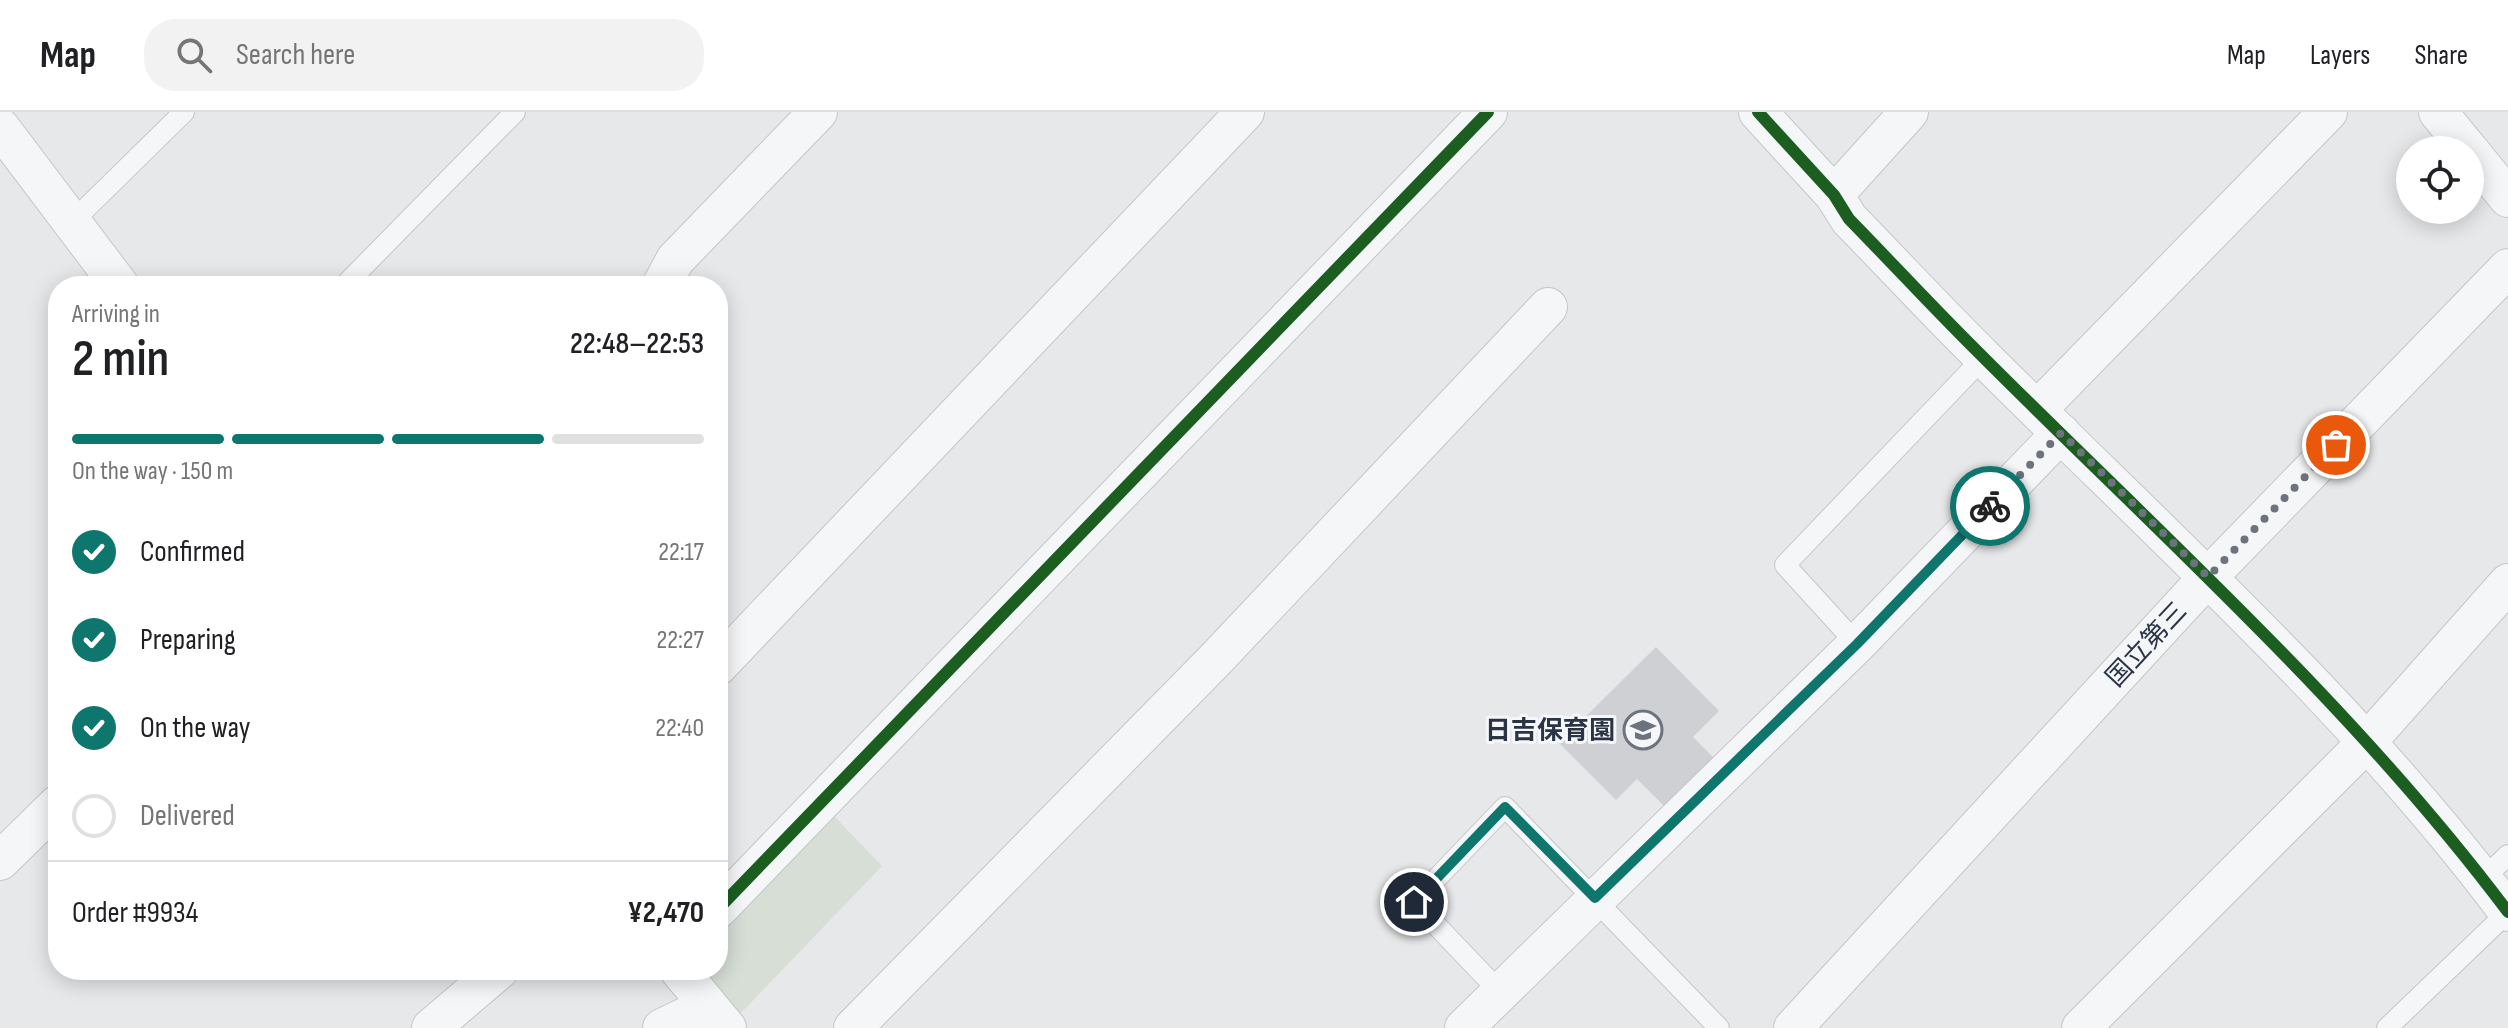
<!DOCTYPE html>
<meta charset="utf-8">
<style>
:root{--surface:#fff;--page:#f2f2f2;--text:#202124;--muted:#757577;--line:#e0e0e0;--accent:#0f766e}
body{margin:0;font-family:"Sofia Sans Condensed","Noto Sans JP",sans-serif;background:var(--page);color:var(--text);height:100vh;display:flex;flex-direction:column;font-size:30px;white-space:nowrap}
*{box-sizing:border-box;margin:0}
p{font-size:26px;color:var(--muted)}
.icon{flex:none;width:44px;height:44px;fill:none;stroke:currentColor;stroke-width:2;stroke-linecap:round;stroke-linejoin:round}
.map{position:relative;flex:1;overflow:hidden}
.sheet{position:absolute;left:48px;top:164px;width:680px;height:704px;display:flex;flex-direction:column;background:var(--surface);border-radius:32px;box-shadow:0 4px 20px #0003}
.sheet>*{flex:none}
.controls{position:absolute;left:2396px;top:24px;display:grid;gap:16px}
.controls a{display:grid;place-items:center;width:88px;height:88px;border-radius:50%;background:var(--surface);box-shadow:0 4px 20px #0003;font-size:40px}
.pin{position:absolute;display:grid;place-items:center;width:68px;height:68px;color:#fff;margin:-34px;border:4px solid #fff;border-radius:50%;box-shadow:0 2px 8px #0007}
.courier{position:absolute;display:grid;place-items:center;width:80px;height:80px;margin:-40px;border:6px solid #0f766e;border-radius:50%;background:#fff;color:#222;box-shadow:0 2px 10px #0007}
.head em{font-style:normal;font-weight:600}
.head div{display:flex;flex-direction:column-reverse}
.head{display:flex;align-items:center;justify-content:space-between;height:136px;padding:0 24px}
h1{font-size:52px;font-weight:600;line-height:60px}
.bar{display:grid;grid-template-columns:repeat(4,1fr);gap:12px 8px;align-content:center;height:96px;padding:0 24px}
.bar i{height:10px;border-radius:6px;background:var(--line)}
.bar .current{background:var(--accent)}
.bar p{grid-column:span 4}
.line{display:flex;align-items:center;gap:20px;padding:0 24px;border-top:2px solid var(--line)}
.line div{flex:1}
ol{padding:0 24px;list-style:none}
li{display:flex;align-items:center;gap:24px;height:88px}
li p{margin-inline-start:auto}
li .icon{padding:8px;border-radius:50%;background:var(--accent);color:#fff;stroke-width:4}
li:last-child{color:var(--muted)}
li i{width:44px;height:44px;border:4px solid var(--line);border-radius:50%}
header{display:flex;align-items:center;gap:48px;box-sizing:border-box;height:112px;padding:0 40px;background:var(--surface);border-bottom:2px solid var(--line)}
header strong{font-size:38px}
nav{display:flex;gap:44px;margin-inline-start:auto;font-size:28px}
.search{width:560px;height:72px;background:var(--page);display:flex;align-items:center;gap:20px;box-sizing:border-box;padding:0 28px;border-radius:32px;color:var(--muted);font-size:30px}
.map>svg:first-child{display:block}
.green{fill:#d6ded6}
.building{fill:#ced0d3}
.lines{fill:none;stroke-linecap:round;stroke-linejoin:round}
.service-casing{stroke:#c4c6c8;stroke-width:22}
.minor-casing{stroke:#c4c6c8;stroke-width:40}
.service{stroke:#f5f6f7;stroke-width:20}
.minor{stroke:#f5f6f7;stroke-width:38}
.cycleway-casing{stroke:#f4f6f9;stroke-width:17}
.cycleway{stroke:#1b5e20;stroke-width:12}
.done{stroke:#6c737f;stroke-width:8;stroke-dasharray:0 14.4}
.route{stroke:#0f766e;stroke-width:10}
.labels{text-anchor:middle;stroke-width:6;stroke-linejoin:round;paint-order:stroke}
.street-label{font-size:26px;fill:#2b3445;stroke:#f4f6f9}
.poi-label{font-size:26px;font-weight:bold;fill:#2b3445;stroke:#f4f6f9;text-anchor:end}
</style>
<header>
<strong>Map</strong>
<div class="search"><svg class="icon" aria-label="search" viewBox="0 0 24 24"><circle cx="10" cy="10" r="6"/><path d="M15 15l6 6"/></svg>Search here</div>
<nav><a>Map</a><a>Layers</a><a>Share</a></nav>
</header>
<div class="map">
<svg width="2508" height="916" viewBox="0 0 2508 916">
<rect width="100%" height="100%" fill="#e6e8ea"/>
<polygon class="green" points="829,699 882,754 737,905 701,858 718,858 718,812"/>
<polygon class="building" points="1656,535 1719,599 1693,625 1716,648 1667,697 1637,667 1616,688 1559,631"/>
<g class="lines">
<defs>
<g id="service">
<polyline points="72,110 184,0"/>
<polyline points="344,174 515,0"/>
<polyline points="1857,532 1785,453 1983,246"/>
<polyline points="2483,767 2508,743"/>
<polyline points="1500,880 1414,790 1505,695 1719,916"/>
<polyline points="2387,916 2508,800"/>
</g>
<g id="minor">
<path d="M1758,0l76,83 15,24c45,46 89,94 135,139 180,180 371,350 524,554"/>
<polyline points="2438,0 2469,38"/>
<polyline points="0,15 120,174"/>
<polyline points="2470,39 2508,86"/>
<polyline points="1834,83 1909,0"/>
<polyline points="661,174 675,148 818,0"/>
<polyline points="2037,298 2328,0"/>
<polyline points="718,554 1245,0"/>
<polyline points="0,749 58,692"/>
<polyline points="718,797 1488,0"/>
<polyline points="679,858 727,916"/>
<polyline points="431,916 499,858"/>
<polyline points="662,916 708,894"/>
<polyline points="853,916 1215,548 1548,195"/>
<polyline points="1464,916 1857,532 2061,321"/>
<polyline points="1793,916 2208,465 2508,156"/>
<polyline points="2081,916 2367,630 2508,471"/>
</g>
</defs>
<use href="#service" class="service-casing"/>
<use href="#minor" class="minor-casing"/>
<use href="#service" class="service"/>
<use href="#minor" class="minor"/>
<defs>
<g id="cycleway">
<path d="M1758,0l76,83 15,24c45,46 89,94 135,139 180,180 371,350 524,554"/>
<polyline points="718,797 1488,0"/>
</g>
</defs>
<use href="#cycleway" class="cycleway-casing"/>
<use href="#cycleway" class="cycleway"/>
</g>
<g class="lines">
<polyline class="done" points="1990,394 2061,321 2208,465 2336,333"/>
<polyline class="route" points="1414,790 1505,695 1595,786 1857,532 1990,394"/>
</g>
<defs>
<symbol id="school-ring" viewBox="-11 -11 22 22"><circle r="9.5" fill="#f4f6f9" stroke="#6c737f" stroke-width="1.5"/><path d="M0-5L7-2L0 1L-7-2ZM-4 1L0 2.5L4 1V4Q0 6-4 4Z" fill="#6c737f"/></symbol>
</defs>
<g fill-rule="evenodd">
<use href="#school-ring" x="1621" y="596" width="44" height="44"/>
</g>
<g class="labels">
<g class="street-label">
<text transform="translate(2146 532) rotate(-47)" y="9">国立第三</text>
</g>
<g class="poi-label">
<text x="1615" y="627">日吉保育園</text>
</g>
</g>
</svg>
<div class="controls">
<a><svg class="icon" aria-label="locate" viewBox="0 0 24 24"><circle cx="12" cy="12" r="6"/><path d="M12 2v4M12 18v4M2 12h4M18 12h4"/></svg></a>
</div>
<div class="pin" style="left:2336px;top:333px;background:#ea580c"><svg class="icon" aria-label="bag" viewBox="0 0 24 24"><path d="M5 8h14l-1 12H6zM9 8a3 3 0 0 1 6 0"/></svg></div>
<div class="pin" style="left:1414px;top:790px;background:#1f2937"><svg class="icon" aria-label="home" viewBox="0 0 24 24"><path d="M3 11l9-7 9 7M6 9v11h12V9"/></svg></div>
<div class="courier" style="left:1990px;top:394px"><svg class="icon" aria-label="bike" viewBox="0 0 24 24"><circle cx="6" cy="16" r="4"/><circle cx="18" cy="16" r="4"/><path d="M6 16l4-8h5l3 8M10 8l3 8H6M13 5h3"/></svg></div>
<section class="sheet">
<div class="head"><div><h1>2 min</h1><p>Arriving in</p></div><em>22:48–22:53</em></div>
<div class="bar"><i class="current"></i><i class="current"></i><i class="current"></i><i></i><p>On the way · 150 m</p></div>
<ol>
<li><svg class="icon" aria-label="check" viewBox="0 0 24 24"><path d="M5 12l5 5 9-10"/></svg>Confirmed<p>22:17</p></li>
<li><svg class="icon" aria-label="check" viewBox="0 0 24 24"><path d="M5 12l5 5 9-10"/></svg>Preparing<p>22:27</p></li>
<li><svg class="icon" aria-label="check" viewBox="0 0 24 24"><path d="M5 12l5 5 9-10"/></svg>On the way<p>22:40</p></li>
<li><i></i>Delivered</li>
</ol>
<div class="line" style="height:104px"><div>Order #9934</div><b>¥2,470</b></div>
</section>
</div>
